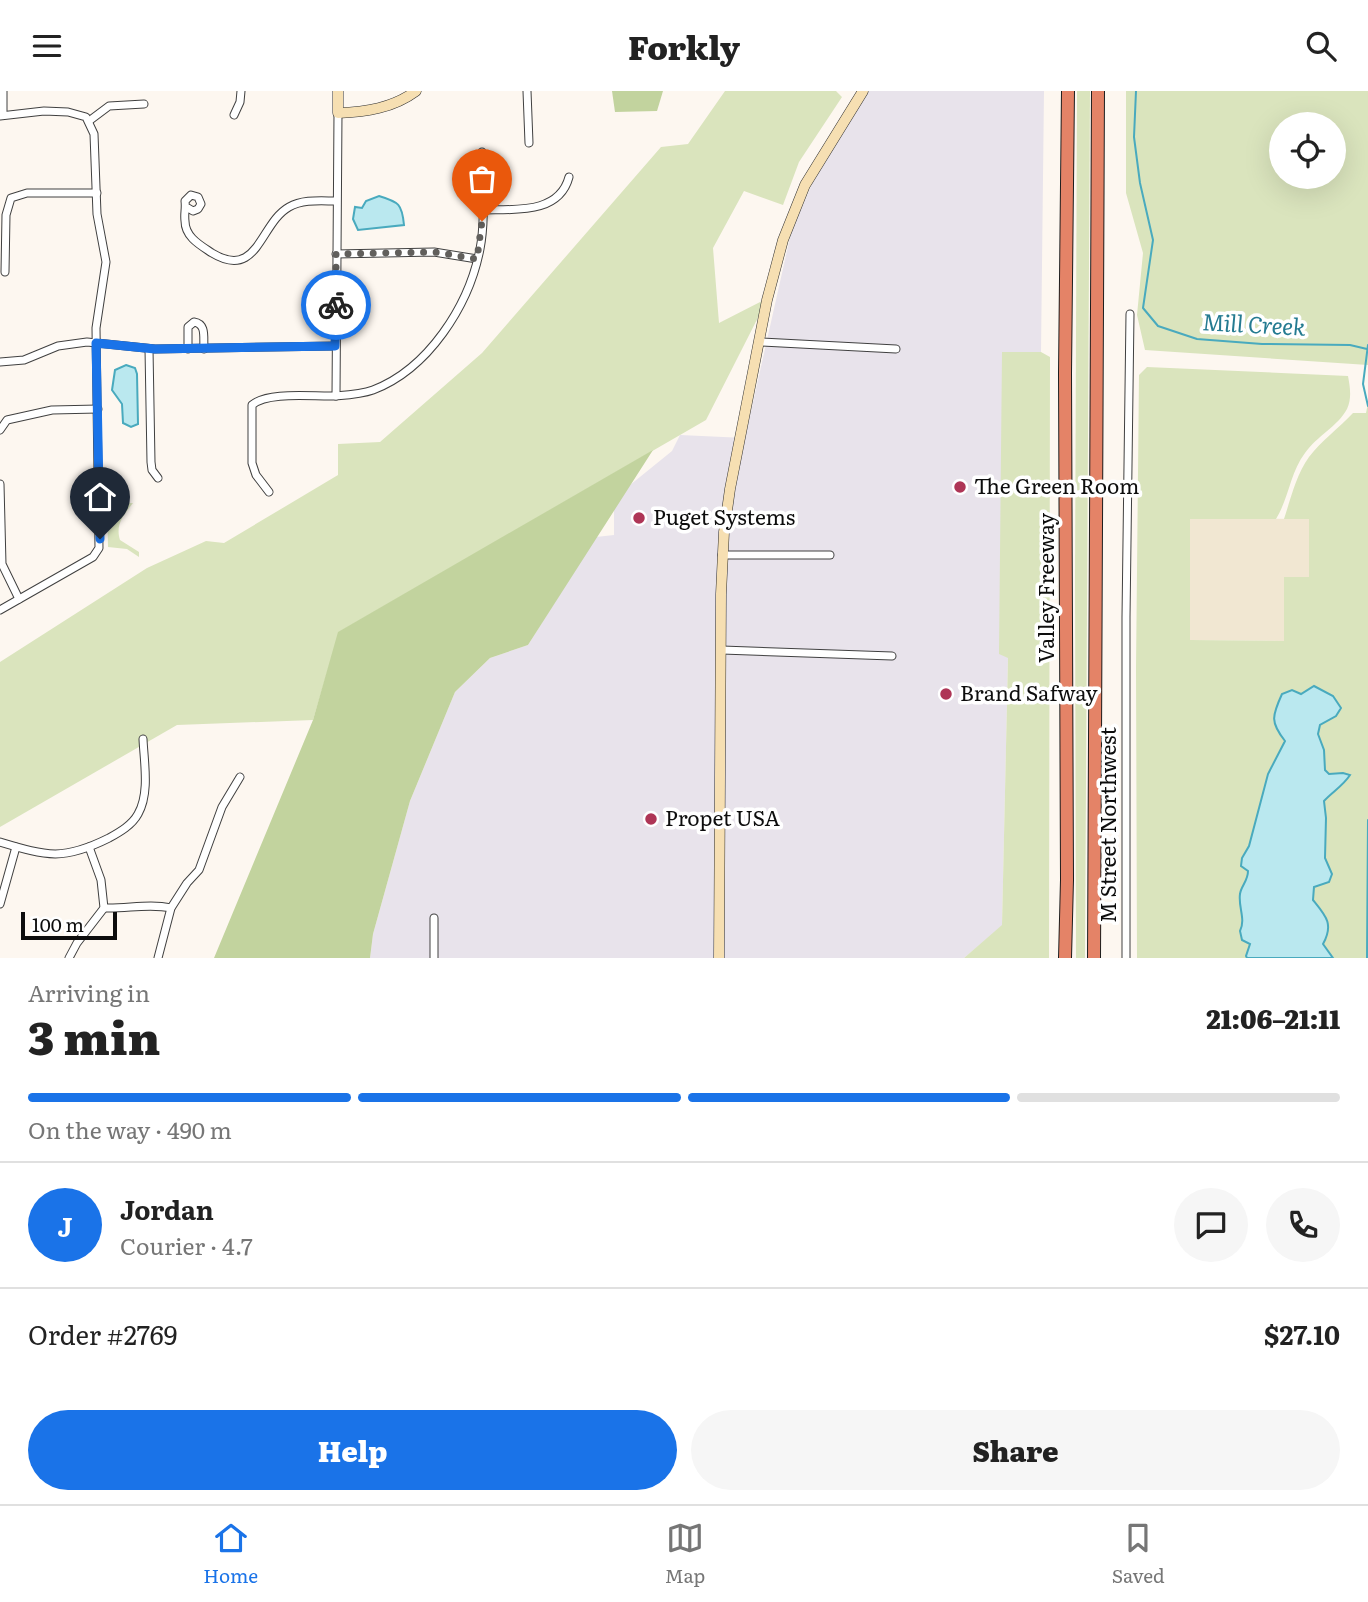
<!DOCTYPE html>
<meta charset="utf-8">
<style>
:root{--surface:#fff;--page:#f6f6f6;--text:#222;--muted:#767676;--line:#e0e0e0;--accent:#1a73e8}
body{margin:0;font-family:Literata,serif;background:var(--page);color:var(--text);height:100vh;display:flex;flex-direction:column;font-size:26px;white-space:nowrap}
*{box-sizing:border-box;margin:0}
p{font-size:23px;color:var(--muted)}
.icon{flex:none;width:38px;height:38px;fill:none;stroke:currentColor;stroke-width:2;stroke-linecap:round;stroke-linejoin:round}
.map{position:relative;height:867px;overflow:hidden}
.sheet{display:flex;flex-direction:column;background:var(--surface);flex:1}
.sheet>*{flex:none}
.tools{position:absolute;left:1269px;top:21px;display:grid;gap:14px}
.tools a{display:grid;place-items:center;width:77px;height:77px;border-radius:50%;background:var(--surface);box-shadow:0 7px 28px #0002;font-size:35px}
.scale{position:absolute;left:21px;bottom:18px;width:96px;box-sizing:border-box;padding-left:7px;border:4px solid #0d0d0d;border-top:0;font-size:19px;line-height:24px;white-space:nowrap;color:#0d0d0d;-webkit-text-stroke:5px #fff;paint-order:stroke}
.pin{position:absolute;display:grid;place-items:center;width:60px;height:60px;color:#fff;margin:-72px -30px;border-radius:50% 50% 50% 0;rotate:-45deg;box-shadow:0 0 7px #0007}
.pin .icon{rotate:45deg}
.courier{position:absolute;display:grid;place-items:center;width:70px;height:70px;margin:-35px;border:5px solid #1a73e8;border-radius:50%;background:#fff;color:#222;box-shadow:0 2px 9px #0007}
.summary em{font-style:normal;font-weight:800}
.summary div{display:flex;flex-direction:column-reverse}
.summary{display:flex;align-items:center;justify-content:space-between;height:119px;padding:0 28px}
h1{font-size:46px;font-weight:800;line-height:52px}
.bar{display:grid;grid-template-columns:repeat(4,1fr);gap:10px 7px;align-content:center;height:84px;padding:0 28px}
.bar i{height:9px;border-radius:5px;background:var(--line)}
.bar .active{background:var(--accent)}
.bar p{grid-column:span 4}
.line{display:flex;align-items:center;gap:18px;padding:0 28px;border-top:2px solid var(--line)}
.line div{flex:1}
.round{display:grid;place-items:center;flex:none;width:74px;height:74px;border-radius:37px;background:var(--page)}
.cta{display:flex;gap:14px;margin-top:auto;padding:14px 28px}
.cta a{flex:1;height:80px;border-radius:42px;background:var(--accent);color:#fff;font-size:28px;font-weight:800;line-height:80px;text-align:center}
.cta a+a{background:var(--page);color:var(--text)}
header{display:flex;justify-content:space-between;align-items:center;height:91px;padding:0 28px;background:var(--surface);font-size:32px;font-weight:800}
.tab-bar{display:flex;justify-content:space-around;align-items:center;height:98px;border-top:2px solid var(--line);background:var(--surface);font-size:19px;color:var(--muted)}
.tab-bar a{display:grid;justify-items:center;gap:4px}
.tab-bar .active{color:var(--accent)}
.map>svg:first-child{display:block}
.industrial{fill:#e8e3eb}
.farmland{fill:#f1e7d2}
.green{fill:#dae4bd;fill-rule:evenodd}
.forest{fill:#c2d39e}
.water{fill:#bae8ef;stroke:#49aabe;stroke-width:2}
.lines{fill:none;stroke-linecap:round;stroke-linejoin:round}
.stream{stroke:#49aabe;stroke-width:2}
.street-casing{stroke:#404040;stroke-width:9}
.secondary-casing{stroke:#2f2f2f;stroke-width:11}
.highway-casing{stroke:#1e1e1e;stroke-width:14}
.street{stroke:#fff;stroke-width:7}
.secondary{stroke:#f6dfb2;stroke-width:10}
.highway{stroke:#e48367;stroke-width:12}
.done{stroke:#615f5c;stroke-width:7;stroke-dasharray:0 12.6}
.route{stroke:#1a73e8;stroke-width:9}
.poi-dot{fill:#ae3556;stroke:#fff;stroke-width:2.5}
.labels{text-anchor:middle;stroke-width:7;stroke-linejoin:round;paint-order:stroke}
.poi-label{font-size:21px;fill:#0d0d0d;stroke:#fff;text-anchor:start}
.street-label{font-size:21px;fill:#0d0d0d;stroke:#fff}
.water-label{font-size:23px;font-style:italic;fill:#247b91;stroke:#fff}
</style>
<header><svg class="icon" aria-label="menu" viewBox="0 0 24 24"><path d="M4 6h16M4 12h16M4 18h16"/></svg>Forkly<svg class="icon" aria-label="search" viewBox="0 0 24 24"><circle cx="10" cy="10" r="6"/><path d="M15 15l6 6"/></svg></header>
<div class="map">
<svg width="1368" height="867" viewBox="0 0 1368 867">
<rect width="100%" height="100%" fill="#fdf7f0"/>
<polygon class="industrial" points="869,0 1044,0 1041,261 1002,262 1008,567 1002,835 964,867 370,867 373,843 410,710 455,601 490,567 528,554 596,446 614,444 614,407 672,360 680,344 745,347 791,142 812,93"/>
<polygon class="farmland" points="1190,427 1309,428 1309,486 1284,487 1284,550 1190,549"/>
<g class="green">
<polygon points="725,0 836,0 842,6 799,71 783,114 744,100 713,157 719,232 768,207 706,329 339,541 313,629 177,634 0,736 0,571 147,477 206,450 224,452 338,384 338,353 380,351 482,262 661,56 688,53"/>
<polygon points="1077,0 1090,0 1085,867 1076,867 1075,488"/>
<path d="M1126,0h242v274l-223,-15 -8,-35 6,-62 -17,-60zM1281,33h53v53h-53z"/>
<polygon points="1002,261 1041,261 1050,266 1049,867 964,867 1002,834 1008,567 999,563"/>
<path d="M1147,276l201,9c2,11 4,22 -1,33 -9,17 -30,27 -42,44 -15,20 -16,45 -29,66h-86v121l94,1v-64h25v-58h-25c7,-21 12,-44 25,-62 12,-16 30,-29 44,-44h13l2,-10v555h-231l-1,-290 3,-293z"/>
<path d="M133,412c-9,12 -18,21 -13,37l19,12v5l-12,-8 -19,-2 -1,-43z"/>
</g>
<g class="forest">
<polygon points="612,0 663,0 657,20 615,21"/>
<polygon points="653,359 528,554 490,567 455,601 410,710 373,843 370,867 214,867 313,629 338,541"/>
</g>
<g class="water">
<path d="M379,105c20,6 23,8 25,29l-46,5 -5,-11 2,-12 7,1 4,-7z"/>
<polygon points="126,274 135,277 137,283 138,333 131,336 123,332 122,313 112,299 115,279"/>
<path d="M1314,595l19,10 8,12 -5,8 -16,9 -2,9 6,16 1,20 4,4 14,-1 7,2c-7,11 -18,17 -26,26l2,17 -1,40 7,16 -3,8 -15,5 -1,13c13,16 21,24 10,44l10,14h-86l-1,-2 4,-12 -8,-4 -2,-9c6,-12 -2,-24 0,-37 1,-8 8,-13 8,-23l-7,-5 1,-8 7,-12 19,-72 17,-33c-15,-19 -13,-25 -3,-47l10,-4 9,4z"/>
</g>
<g class="lines">
<g class="stream">
<polyline points="1136,0 1134,46 1140,92 1153,149 1143,217 1158,235 1197,248 1262,253 1350,254 1367,258"/>
<polyline points="1368,254 1363,293 1368,315"/>
<polyline points="1367,867 1368,729"/>
</g>
<defs>
<g id="street">
<polyline points="527,0 529,52"/>
<polyline points="3,24 3,0"/>
<polyline points="234,24 240,11 241,0"/>
<polyline points="0,25 44,20 68,21 86,26 94,43 97,123 106,171 96,237 99,457 93,466 0,519"/>
<polyline points="89,30 109,15 144,13"/>
<path d="M188,117l5,3 5,-2 3,-5 -3,-7 -7,-2 -6,6c1,8 -1,12 0,20 0,16 15,24 27,32 46,28 48,-30 77,-46 14,-8 32,-6 47,-6"/>
<path d="M482,119c31,-1 77,5 87,-33"/>
<polyline points="336,163 434,161 477,168"/>
<polyline points="5,181 6,124 11,107 27,102 97,102"/>
<polyline points="760,251 896,258"/>
<polyline points="149,258 151,371 152,379 158,387"/>
<path d="M188,258v-22l6,-5c13,2 9,16 10,27"/>
<polyline points="0,271 24,269 58,255 87,251 155,258 335,255"/>
<polyline points="336,305 338,22"/>
<polyline points="0,339 7,329 52,319 98,318"/>
<polyline points="0,393 2,473 19,508"/>
<path d="M269,401l-13,-17 -4,-12v-58c16,-14 62,-8 84,-9 12,-1 26,-2 37,-6 55,-21 96,-84 107,-141 6,-31 2,-65 2,-97"/>
<polyline points="722,464 830,464"/>
<polyline points="722,559 892,565"/>
<path d="M0,751c47,14 63,19 109,-4 11,-6 23,-13 29,-24 12,-21 6,-52 5,-75"/>
<polyline points="0,813 16,756"/>
<path d="M104,817c23,1 45,-5 67,0"/>
<polyline points="69,867 77,852 104,817 101,789 89,756"/>
<polyline points="158,867 171,817 187,792 199,779 222,716 240,686"/>
<polyline points="434,867 434,827"/>
<polyline points="1126,867 1126,526 1130,223"/>
</g>
<g id="secondary">
<path d="M338,0v22c28,-1 55,-5 78,-22"/>
<polyline points="719,867 721,503 724,441 730,398 767,209 783,149 805,94 863,0"/>
</g>
<g id="highway">
<polyline points="1065,867 1067,789 1065,282 1068,0"/>
<polyline points="1094,867 1098,0"/>
</g>
</defs>
<use href="#street" class="street-casing"/>
<use href="#secondary" class="secondary-casing"/>
<use href="#highway" class="highway-casing"/>
<use href="#street" class="street"/>
<use href="#secondary" class="secondary"/>
<use href="#highway" class="highway"/>
</g>
<g class="lines">
<polyline class="done" points="336,214 336,163 434,161 477,168 482,130"/>
<polyline class="route" points="100,448 96,252 155,258 335,255 336,214"/>
</g>
<g class="poi-dot">
<circle cx="960" cy="396" r="7"/>
<circle cx="639" cy="427" r="7"/>
<circle cx="946" cy="603" r="7"/>
<circle cx="651" cy="728" r="7"/>
</g>
<g class="labels">
<g class="poi-label">
<text x="974" y="403">The Green Room</text>
<text x="653" y="434">Puget Systems</text>
<text x="960" y="610">Brand Safway</text>
<text x="665" y="735">Propet USA</text>
</g>
<g class="street-label">
<text transform="translate(1047 497) rotate(-90)" y="7">Valley Freeway</text>
<text transform="translate(1109 734) rotate(-90)" y="7">M Street Northwest</text>
</g>
<g class="water-label">
<text transform="translate(1254 234) rotate(3)" y="8">Mill Creek</text>
</g>
</g>
</svg>
<div class="tools">
<a><svg class="icon" aria-label="locate" viewBox="0 0 24 24"><circle cx="12" cy="12" r="6"/><path d="M12 2v4M12 18v4M2 12h4M18 12h4"/></svg></a>
</div>
<div class="scale">100 m</div>
<div class="pin" style="left:482px;top:130px;background:#ea580c"><svg class="icon" aria-label="bag" viewBox="0 0 24 24"><path d="M5 8h14l-1 12H6zM9 8a3 3 0 0 1 6 0"/></svg></div>
<div class="pin" style="left:100px;top:448px;background:#1f2937"><svg class="icon" aria-label="home" viewBox="0 0 24 24"><path d="M3 11l9-7 9 7M6 9v11h12V9"/></svg></div>
<div class="courier" style="left:336px;top:214px"><svg class="icon" aria-label="bike" viewBox="0 0 24 24"><circle cx="6" cy="16" r="4"/><circle cx="18" cy="16" r="4"/><path d="M6 16l4-8h5l3 8M10 8l3 8H6M13 5h3"/></svg></div>
</div>
<section class="sheet">
<div class="summary"><div><h1>3 min</h1><p>Arriving in</p></div><em>21:06–21:11</em></div>
<div class="bar"><i class="active"></i><i class="active"></i><i class="active"></i><i></i><p>On the way · 490 m</p></div>
<div class="line" style="height:126px"><b class="round" style="background:var(--accent);color:#fff">J</b><div><b>Jordan</b><p>Courier · 4.7</p></div><a class="round"><svg class="icon" aria-label="chat" viewBox="0 0 24 24"><path d="M4 5h16v11H9l-5 4z"/></svg></a><a class="round"><svg class="icon" aria-label="phone" viewBox="0 0 24 24"><path d="M5 4h4l2 5-3 2q2 4 5 5l2-3 5 2v4C11 20 4 13 5 4z"/></svg></a></div>
<div class="line" style="height:91px"><div>Order #2769</div><b>$27.10</b></div>
<div class="cta"><a>Help</a><a>Share</a></div>
</section>
<nav class="tab-bar">
<a class="active"><svg class="icon" aria-label="home" viewBox="0 0 24 24"><path d="M3 11l9-7 9 7M6 9v11h12V9"/></svg>Home</a>
<a><svg class="icon" aria-label="map" viewBox="0 0 24 24"><path d="M3 6l6-2 6 2 6-2v14l-6 2-6-2-6 2zM9 4v14M15 6v14"/></svg>Map</a>
<a><svg class="icon" aria-label="saved" viewBox="0 0 24 24"><path d="M7 4h10v16l-5-4-5 4z"/></svg>Saved</a>
</nav>
